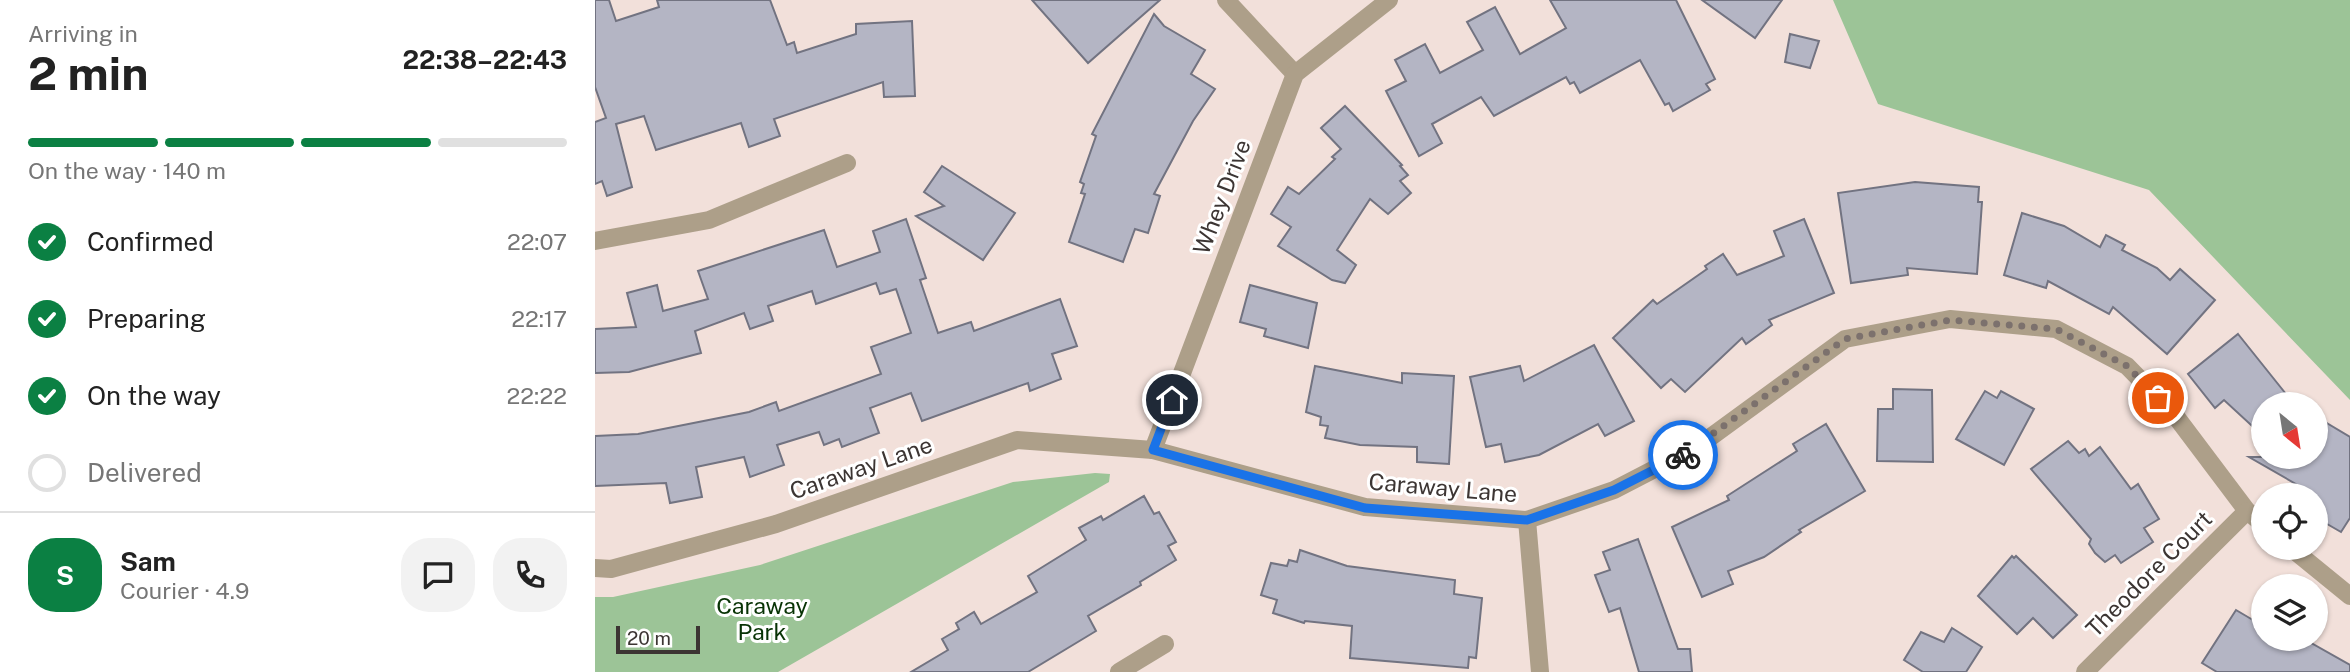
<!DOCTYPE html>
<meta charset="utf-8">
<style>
:root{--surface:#fff;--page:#f2f2f2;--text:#222;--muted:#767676;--line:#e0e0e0;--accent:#0b8043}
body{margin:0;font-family:"Public Sans",sans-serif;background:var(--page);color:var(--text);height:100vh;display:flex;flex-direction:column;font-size:26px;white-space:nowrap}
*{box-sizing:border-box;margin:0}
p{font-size:23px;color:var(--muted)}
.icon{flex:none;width:38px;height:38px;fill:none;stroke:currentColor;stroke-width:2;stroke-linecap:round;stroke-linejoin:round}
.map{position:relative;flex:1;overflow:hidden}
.drawer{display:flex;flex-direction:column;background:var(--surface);width:595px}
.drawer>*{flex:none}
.needle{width:46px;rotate:150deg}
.tools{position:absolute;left:1656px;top:392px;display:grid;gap:14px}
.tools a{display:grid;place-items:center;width:77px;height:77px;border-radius:50%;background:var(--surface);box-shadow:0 2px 5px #0004;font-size:35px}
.scale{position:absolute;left:21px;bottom:18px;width:84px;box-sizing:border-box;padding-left:7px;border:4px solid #3c3533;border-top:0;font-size:19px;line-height:24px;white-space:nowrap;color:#3c3533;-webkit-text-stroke:5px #fff;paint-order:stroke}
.pin{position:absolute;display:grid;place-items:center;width:60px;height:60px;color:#fff;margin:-30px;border:4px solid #fff;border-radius:50%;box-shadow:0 2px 7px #0007}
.courier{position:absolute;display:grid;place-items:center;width:70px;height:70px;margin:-35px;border:5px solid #1a73e8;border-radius:50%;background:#fff;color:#222;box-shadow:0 2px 9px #0007}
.overview em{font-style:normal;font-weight:700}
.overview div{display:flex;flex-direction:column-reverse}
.overview{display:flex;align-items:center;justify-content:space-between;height:119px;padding:0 28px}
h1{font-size:46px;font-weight:700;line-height:52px}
.bar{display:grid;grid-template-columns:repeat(4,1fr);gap:10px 7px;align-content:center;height:84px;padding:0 28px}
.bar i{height:9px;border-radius:5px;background:var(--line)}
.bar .active{background:var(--accent)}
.bar p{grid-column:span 4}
.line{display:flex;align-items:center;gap:18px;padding:0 28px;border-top:2px solid var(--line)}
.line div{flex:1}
.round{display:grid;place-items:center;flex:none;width:74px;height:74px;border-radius:28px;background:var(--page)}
ol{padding:0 28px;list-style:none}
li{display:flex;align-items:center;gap:21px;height:77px}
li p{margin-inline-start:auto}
li .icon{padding:7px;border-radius:50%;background:var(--accent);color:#fff;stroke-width:4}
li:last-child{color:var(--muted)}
li i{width:38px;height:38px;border:4px solid var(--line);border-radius:50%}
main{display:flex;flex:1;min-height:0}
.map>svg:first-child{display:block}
.green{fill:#9cc497}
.building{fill:#b4b5c4;stroke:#727381;stroke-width:2}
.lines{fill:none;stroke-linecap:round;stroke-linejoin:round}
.minor{stroke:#ad9f89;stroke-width:18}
.done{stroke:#7c716d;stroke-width:7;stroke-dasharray:0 12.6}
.route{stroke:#1a73e8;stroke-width:9}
.labels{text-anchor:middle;stroke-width:6;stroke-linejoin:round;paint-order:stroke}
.street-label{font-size:23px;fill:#3c3533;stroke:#fff}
.park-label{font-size:23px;fill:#083305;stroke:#fff}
</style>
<main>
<section class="drawer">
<div class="overview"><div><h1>2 min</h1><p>Arriving in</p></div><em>22:38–22:43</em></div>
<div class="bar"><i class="active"></i><i class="active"></i><i class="active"></i><i></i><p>On the way · 140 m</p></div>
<ol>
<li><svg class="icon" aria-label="check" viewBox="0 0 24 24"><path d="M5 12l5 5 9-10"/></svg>Confirmed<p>22:07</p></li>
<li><svg class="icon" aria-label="check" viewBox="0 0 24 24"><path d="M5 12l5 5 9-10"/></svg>Preparing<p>22:17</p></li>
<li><svg class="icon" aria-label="check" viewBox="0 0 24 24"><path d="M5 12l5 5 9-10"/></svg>On the way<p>22:22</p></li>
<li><i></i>Delivered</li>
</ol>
<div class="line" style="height:126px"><b class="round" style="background:var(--accent);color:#fff">S</b><div><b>Sam</b><p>Courier · 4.9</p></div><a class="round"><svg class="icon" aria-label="chat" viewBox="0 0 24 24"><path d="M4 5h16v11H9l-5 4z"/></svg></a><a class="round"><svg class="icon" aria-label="phone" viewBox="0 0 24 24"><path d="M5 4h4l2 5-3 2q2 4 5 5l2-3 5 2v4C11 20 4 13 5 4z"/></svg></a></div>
</section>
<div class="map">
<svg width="1755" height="672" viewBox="0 0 1755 672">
<rect width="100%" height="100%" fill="#f2e0da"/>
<g class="green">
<polygon points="1238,0 1755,0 1755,400 1554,190 1283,104"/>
<polygon points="500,473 515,474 514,482 183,672 0,672 0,597 18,597 165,565 418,482"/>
</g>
<g class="building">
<polygon points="0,0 14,0 21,21 64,7 62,0 175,0 192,45 199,42 202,53 261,34 261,24 317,21 320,96 289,97 288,82 179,119 185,136 154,147 146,123 61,150 49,116 21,124 37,187 12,196 7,181 0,184 0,122 11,118 0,87"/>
<polygon points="437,0 565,0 493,63"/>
<polygon points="955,0 1081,0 1120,79 1111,84 1115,90 1078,111 1074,103 1070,105 1045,60 985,93 979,82 975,84 971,77 899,116 886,97 837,124 847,143 824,156 791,91 811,81 800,60 830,44 845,73 888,50 872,22 900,7 925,54 971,28"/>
<polygon points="1107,0 1187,0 1160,38"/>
<polygon points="559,14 569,26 610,50 596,74 620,89 598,121 559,194 565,196 553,233 540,229 528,262 474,242 490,194 486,193 489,184 485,182 501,136 497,134"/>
<polygon points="1195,34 1224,41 1215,68 1190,62"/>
<polygon points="750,106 807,165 805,166 813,175 805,181 816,193 793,214 775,199 742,250 761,265 750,283 737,280 683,246 696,227 676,214 693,187 704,194 740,159 737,157 746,149 726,128"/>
<polygon points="347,166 420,213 388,260 321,216 349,206 329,192"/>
<polygon points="1320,182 1384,187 1383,202 1387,202 1382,274 1312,268 1313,275 1256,283 1243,193"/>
<polygon points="1427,213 1469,226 1505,247 1511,235 1530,245 1527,250 1562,268 1575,280 1585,269 1620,300 1572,354 1518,307 1514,314 1453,281 1451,288 1409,275"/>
<polygon points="311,219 331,278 325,280 343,333 376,322 379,331 465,299 482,346 457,354 466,379 435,391 433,383 327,421 316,393 275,408 284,433 247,447 244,439 229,445 224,432 182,445 189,465 155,477 149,457 101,467 107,497 75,503 71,483 0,486 0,436 43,434 154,412 181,402 184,411 286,374 276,347 316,333 301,289 285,294 281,283 221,304 217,291 173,306 178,321 155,329 149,313 100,331 106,353 34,372 0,373 0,329 41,327 32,293 62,285 68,311 113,299 103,271 229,230 242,267 285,252 278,231"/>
<polygon points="1209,219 1239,293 1174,320 1177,325 1151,344 1147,338 1090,392 1076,379 1066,388 1018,338 1058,300 1062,304 1112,269 1110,266 1128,254 1142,275 1189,256 1179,231"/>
<polygon points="655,285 722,303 713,348 669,336 671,329 645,322"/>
<polygon points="1643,334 1699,404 1668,404 1668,436 1629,400 1620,408 1593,374"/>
<polygon points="999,345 1039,421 1010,436 1003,424 944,455 910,462 906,444 891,447 875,377 925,366 929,381"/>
<polygon points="720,366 807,383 807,373 859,376 854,464 822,462 822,447 765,445 730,438 733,426 725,425 726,417 711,412"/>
<polygon points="1298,389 1337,390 1338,462 1282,461 1283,409 1298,409"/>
<polygon points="1390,391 1402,398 1406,391 1439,409 1409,465 1361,439"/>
<polygon points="1720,416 1755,437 1755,518 1746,532 1720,517 1720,495 1654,457 1720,457"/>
<polygon points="1231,424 1270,491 1204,530 1206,532 1169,557 1133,571 1138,584 1107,597 1077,527 1134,500 1132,496 1202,451 1198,444"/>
<polygon points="1473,441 1484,453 1490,449 1494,456 1505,447 1536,489 1543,484 1564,519 1549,528 1558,542 1526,563 1520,555 1510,562 1500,553 1494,544 1496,539 1436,469"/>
<polygon points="549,496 559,514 564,512 581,542 573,546 581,560 545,582 546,585 493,616 501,631 433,672 316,672 353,650 347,639 364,629 361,623 379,612 386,624 442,592 433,576 491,540 484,528 506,516 508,520"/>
<polygon points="1043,539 1083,649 1095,649 1097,672 1044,672 1025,608 1014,612 1000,575 1015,570 1008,552"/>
<polygon points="705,550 752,566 860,580 859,594 887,598 881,658 874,657 873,668 755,658 757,626 710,621 709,623 678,613 682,600 666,595 676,563 692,566 694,560 702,562"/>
<polygon points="1417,556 1419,558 1421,556 1482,615 1458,638 1438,618 1422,634 1383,596"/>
<polygon points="1641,610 1668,626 1668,639 1709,639 1755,665 1755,672 1622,672 1607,663"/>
<polygon points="1357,628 1387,647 1371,672 1328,672 1309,660 1326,632 1349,642"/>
</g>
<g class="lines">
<g class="minor">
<polyline points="631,0 700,74"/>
<polyline points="0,241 114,220 252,163"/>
<polyline points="558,450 700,74 794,0"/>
<polyline points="932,520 945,672"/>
<polyline points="1696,548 1755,596"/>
<polyline points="0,568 16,569 181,524 422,440 558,450 770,507 932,520 1019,490 1102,447 1250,339 1355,319 1461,329 1532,366 1579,414 1652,511 1668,524"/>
<polyline points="524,672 570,644"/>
<polyline points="1490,672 1652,511"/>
</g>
</g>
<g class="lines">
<polyline class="done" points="1088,455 1250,339 1355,320 1461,329 1532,366 1563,398"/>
<polyline class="route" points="577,400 558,450 770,508 932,520 1019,490 1088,455"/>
</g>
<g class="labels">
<g class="street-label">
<text transform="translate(627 197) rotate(-69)" y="8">Whey Drive</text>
<text transform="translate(266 468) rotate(-19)" y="8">Caraway Lane</text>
<text transform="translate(848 488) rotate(5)" y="8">Caraway Lane</text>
<text transform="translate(1554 574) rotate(-45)" y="8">Theodore Court</text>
</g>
<g class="park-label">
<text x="167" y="614">Caraway<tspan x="167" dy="26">Park</tspan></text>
</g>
</g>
</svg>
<div class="tools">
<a><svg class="needle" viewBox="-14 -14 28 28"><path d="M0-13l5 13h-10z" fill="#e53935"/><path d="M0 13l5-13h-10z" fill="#767676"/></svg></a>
<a><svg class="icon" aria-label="locate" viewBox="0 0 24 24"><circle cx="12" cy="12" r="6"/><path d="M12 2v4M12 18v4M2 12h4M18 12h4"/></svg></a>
<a><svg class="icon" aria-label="layers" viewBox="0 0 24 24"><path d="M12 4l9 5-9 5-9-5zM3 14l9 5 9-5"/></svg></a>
</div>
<div class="scale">20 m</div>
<div class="pin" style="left:1563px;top:398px;background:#ea580c"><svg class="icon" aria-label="bag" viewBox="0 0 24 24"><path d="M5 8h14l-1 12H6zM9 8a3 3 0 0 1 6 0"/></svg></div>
<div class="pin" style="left:577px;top:400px;background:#1f2937"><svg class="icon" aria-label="home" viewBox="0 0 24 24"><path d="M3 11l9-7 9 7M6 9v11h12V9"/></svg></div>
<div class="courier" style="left:1088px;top:455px"><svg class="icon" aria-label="bike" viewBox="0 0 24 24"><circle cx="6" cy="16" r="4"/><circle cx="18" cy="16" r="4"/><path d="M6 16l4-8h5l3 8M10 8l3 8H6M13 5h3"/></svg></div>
</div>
</main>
